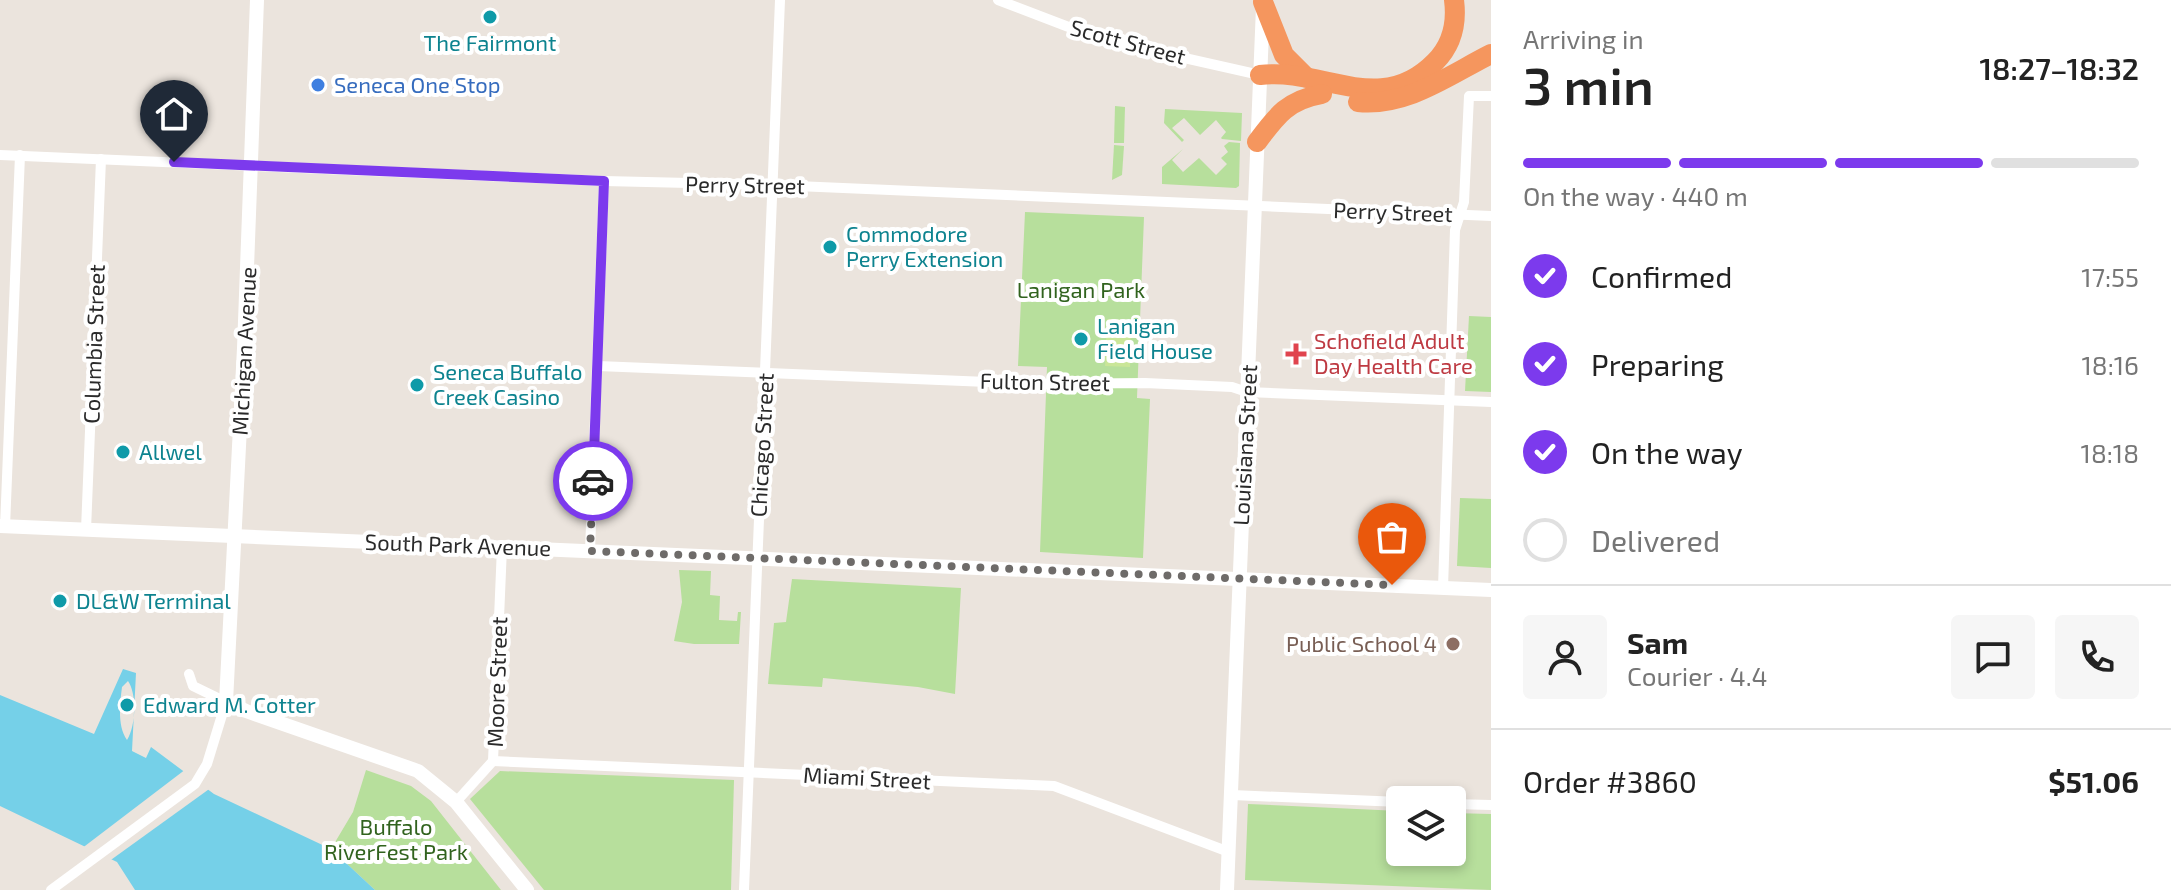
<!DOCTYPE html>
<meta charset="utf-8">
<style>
:root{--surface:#fff;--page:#f6f6f6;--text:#222;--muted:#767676;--line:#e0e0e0;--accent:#7c3aed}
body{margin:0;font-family:"Exo 2",sans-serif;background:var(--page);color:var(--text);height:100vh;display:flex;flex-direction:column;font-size:30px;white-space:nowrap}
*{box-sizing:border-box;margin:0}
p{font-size:26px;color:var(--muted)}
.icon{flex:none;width:44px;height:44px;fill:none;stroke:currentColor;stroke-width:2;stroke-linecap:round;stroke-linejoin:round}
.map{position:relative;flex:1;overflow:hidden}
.side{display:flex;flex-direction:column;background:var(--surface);width:680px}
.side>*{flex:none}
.fabs{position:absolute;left:1386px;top:786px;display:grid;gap:16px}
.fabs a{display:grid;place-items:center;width:80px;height:80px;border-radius:8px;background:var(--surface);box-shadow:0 4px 12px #0003;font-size:40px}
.pin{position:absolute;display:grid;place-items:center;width:68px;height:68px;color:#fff;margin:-82px -34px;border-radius:50% 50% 50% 0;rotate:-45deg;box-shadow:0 0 8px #0007}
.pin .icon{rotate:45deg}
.courier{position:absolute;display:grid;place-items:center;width:80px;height:80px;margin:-40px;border:6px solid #7c3aed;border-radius:50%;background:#fff;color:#222;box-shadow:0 2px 10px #0007}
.overview em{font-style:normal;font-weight:600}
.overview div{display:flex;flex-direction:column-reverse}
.overview{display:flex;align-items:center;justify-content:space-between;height:136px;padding:0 32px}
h1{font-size:52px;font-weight:600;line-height:60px}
.bar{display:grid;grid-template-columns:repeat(4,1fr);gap:12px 8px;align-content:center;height:96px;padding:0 32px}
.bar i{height:10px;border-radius:6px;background:var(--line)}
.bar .active{background:var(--accent)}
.bar p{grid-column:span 4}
.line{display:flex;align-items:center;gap:20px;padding:0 32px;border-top:2px solid var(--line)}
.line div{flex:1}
.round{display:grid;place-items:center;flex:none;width:84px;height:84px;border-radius:8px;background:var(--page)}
ol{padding:0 32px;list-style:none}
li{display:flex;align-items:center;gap:24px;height:88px}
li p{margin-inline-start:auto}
li .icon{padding:8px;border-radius:50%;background:var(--accent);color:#fff;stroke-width:4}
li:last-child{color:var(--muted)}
li i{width:44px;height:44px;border:4px solid var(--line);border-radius:50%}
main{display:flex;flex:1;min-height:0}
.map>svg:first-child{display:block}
.green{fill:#b7df9c}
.pitch{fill:#cae698}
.water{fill:#75d0e8;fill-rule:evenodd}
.pier{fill:#ebe4dd}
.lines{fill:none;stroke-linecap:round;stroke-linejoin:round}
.street{stroke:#fff;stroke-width:10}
.secondary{stroke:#fff;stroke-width:14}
.highway{stroke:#f5965e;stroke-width:20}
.done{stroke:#6e6b69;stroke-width:8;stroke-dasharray:0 14.4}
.route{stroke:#7c3aed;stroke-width:10}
.culture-dot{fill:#0f9aa8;stroke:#fff;stroke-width:3}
.shop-dot{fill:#3f7fe0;stroke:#fff;stroke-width:3}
.health-dot{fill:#e0444e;stroke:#fff;stroke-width:3}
.education-dot{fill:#8d6e63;stroke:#fff;stroke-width:3}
.labels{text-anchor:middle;stroke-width:8;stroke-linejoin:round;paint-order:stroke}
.street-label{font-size:22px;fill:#2a2a2a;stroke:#fff}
.culture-label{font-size:22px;fill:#0d838f;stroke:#fff;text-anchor:start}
.shop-label{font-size:22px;fill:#366cbe;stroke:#fff;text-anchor:start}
.park-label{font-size:22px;fill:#31631e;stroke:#fff}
.health-label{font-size:22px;fill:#be3a42;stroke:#fff;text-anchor:start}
.education-label{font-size:22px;fill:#785e54;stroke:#fff;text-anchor:end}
</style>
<main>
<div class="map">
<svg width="1491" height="890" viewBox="0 0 1491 890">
<rect width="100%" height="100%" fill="#ebe4dd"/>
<g class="green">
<polygon points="1115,106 1125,107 1124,143 1114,143"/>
<polygon points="1165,109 1242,113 1241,141 1222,139 1221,138 1226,132 1216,120 1200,135 1184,118 1172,128 1184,140 1182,142 1164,123"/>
<polygon points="1229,142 1240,143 1239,186 1236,188 1162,184 1162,167 1183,149 1172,160 1183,172 1199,158 1216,175 1227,164 1221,158 1228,152 1224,146"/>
<polygon points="1114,145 1124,146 1122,175 1112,180"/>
<polygon points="1025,212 1144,217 1137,398 1150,399 1143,558 1040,552 1047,367 1018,366"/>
<polygon points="1469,316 1491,317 1491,392 1465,391"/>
<polygon points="1460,498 1491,499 1491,568 1457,566"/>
<polygon points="679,570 711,571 710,595 720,596 719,620 737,621 738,612 741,612 739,644 694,644 674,641 682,602"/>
<polygon points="792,579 961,588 955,694 918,687 823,678 822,687 768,684 774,623 786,622"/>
<polygon points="366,770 411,786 431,801 501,890 375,890 331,849 353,812"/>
<polygon points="500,771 734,780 731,890 544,890 470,799"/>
<polygon points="1248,804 1400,811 1400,852 1452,852 1452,813 1491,814 1491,890 1245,880"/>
</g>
<polygon class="pitch" points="1107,319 1131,320 1130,367 1105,366"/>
<path class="water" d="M123,669l13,4 -4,78 14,7 5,-11 63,47 117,55 44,41h-240l-18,-28 -117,-56v-111l94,39zM128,681c9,13 8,45 -1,59 -10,-14 -7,-37 -5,-53z"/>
<polygon class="pier" points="186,769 212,787 108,862 81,849"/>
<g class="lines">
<g class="street">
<polyline points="998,0 1100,39 1260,75"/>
<polyline points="0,155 604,181 773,185 1491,216"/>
<polyline points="598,366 1038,384 1145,383 1232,387 1247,392 1491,402"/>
<polyline points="5,527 20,155"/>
<polyline points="86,530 101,159"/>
<polyline points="590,551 604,181"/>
<polyline points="1443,588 1455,230 1464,202 1469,96 1491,96"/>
<polyline points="493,761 1054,786 1229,852"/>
<polyline points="1232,795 1400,802"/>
<polyline points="456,802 493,761 502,547"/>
<polyline points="1452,804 1491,805"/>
<polyline points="51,890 195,784 207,764 226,702 193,686 189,674"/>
<polyline points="744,890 780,0"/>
</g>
<g class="secondary">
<polyline points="257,0 244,348 226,702 246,711 418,771 456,802 527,890"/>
<polyline points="0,526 1491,590"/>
<polyline points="1227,890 1263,7"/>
</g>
<g class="highway">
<polyline points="1263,2 1284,55 1307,78"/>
<path d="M1260,75c63,-8 120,43 175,-13 17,-17 22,-39 19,-62"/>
<path d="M1358,102c49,5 91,-27 133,-48"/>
<path d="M1257,142c20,-27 31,-42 65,-48"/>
</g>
</g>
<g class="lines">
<polyline class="done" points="593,481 590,551 1392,585"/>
<polyline class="route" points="174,162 604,181 593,481"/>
</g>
<g class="culture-dot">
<circle cx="490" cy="17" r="8"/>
<circle cx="830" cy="247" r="8"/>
<circle cx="1081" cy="339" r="8"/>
<circle cx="417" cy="385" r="8"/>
<circle cx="123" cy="452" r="8"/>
<circle cx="60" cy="601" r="8"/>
<circle cx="127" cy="705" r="8"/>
</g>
<circle class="shop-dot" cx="318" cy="85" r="8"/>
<path class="health-dot" d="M1292 342h8v8h8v8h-8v8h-8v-8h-8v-8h8z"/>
<circle class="education-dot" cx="1453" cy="644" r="8"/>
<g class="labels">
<g class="street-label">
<text transform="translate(1128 42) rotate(15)" y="8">Scott Street</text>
<text transform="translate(745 185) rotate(1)" y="8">Perry Street</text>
<text transform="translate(1393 212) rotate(2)" y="8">Perry Street</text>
<text transform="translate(94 344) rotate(-88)" y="8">Columbia Street</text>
<text transform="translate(244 351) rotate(-87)" y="8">Michigan Avenue</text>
<text transform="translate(1045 382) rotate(1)" y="8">Fulton Street</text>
<text transform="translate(762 445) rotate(-87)" y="8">Chicago Street</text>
<text transform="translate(1245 445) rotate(-87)" y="8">Louisiana Street</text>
<text transform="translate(458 545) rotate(2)" y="8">South Park Avenue</text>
<text transform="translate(497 682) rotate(-88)" y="8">Moore Street</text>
<text transform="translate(867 778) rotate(3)" y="8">Miami Street</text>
</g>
<g class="culture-label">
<text x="490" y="51" text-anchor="middle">The Fairmont</text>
<text x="846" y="242">Commodore<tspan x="846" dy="25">Perry Extension</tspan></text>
<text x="1097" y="334">Lanigan<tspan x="1097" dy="25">Field House</tspan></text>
<text x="433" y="380">Seneca Buffalo<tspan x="433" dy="25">Creek Casino</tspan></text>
<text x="139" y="460">Allwel</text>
<text x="76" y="609">DL&amp;W Terminal</text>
<text x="143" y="713">Edward M. Cotter</text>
</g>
<g class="shop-label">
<text x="334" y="93">Seneca One Stop</text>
</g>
<g class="park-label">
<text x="1081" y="298">Lanigan Park</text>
<text x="396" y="835">Buffalo<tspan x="396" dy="25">RiverFest Park</tspan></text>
</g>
<g class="health-label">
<text x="1314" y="349">Schofield Adult<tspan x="1314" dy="25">Day Health Care</tspan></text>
</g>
<g class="education-label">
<text x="1437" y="652">Public School 4</text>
</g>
</g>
</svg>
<div class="fabs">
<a><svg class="icon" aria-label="layers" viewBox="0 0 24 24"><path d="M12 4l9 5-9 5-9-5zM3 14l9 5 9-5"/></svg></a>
</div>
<div class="pin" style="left:1392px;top:585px;background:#ea580c"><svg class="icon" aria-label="bag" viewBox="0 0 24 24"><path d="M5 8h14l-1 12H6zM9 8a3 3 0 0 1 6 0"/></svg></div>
<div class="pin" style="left:174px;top:162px;background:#1f2937"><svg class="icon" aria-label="home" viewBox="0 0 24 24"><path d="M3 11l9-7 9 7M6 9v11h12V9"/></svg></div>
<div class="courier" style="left:593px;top:481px"><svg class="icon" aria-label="car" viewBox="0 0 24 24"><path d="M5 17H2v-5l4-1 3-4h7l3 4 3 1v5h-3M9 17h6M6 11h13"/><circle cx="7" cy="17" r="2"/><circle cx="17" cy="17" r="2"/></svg></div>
</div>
<section class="side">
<div class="overview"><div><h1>3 min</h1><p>Arriving in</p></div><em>18:27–18:32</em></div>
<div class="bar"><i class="active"></i><i class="active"></i><i class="active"></i><i></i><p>On the way · 440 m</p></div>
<ol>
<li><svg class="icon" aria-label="check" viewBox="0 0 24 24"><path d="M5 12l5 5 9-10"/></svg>Confirmed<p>17:55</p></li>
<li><svg class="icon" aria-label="check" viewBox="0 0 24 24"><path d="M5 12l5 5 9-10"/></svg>Preparing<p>18:16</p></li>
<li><svg class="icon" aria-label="check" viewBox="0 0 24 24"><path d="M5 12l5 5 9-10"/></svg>On the way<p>18:18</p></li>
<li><i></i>Delivered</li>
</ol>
<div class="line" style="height:144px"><a class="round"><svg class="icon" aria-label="person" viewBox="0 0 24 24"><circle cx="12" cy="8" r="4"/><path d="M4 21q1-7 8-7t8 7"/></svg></a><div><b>Sam</b><p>Courier · 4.4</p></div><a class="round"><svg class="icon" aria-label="chat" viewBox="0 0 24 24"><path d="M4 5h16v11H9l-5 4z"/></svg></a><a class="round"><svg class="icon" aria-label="phone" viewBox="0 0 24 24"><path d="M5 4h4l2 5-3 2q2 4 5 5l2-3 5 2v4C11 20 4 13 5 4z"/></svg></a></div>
<div class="line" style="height:104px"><div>Order #3860</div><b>$51.06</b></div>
</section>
</main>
